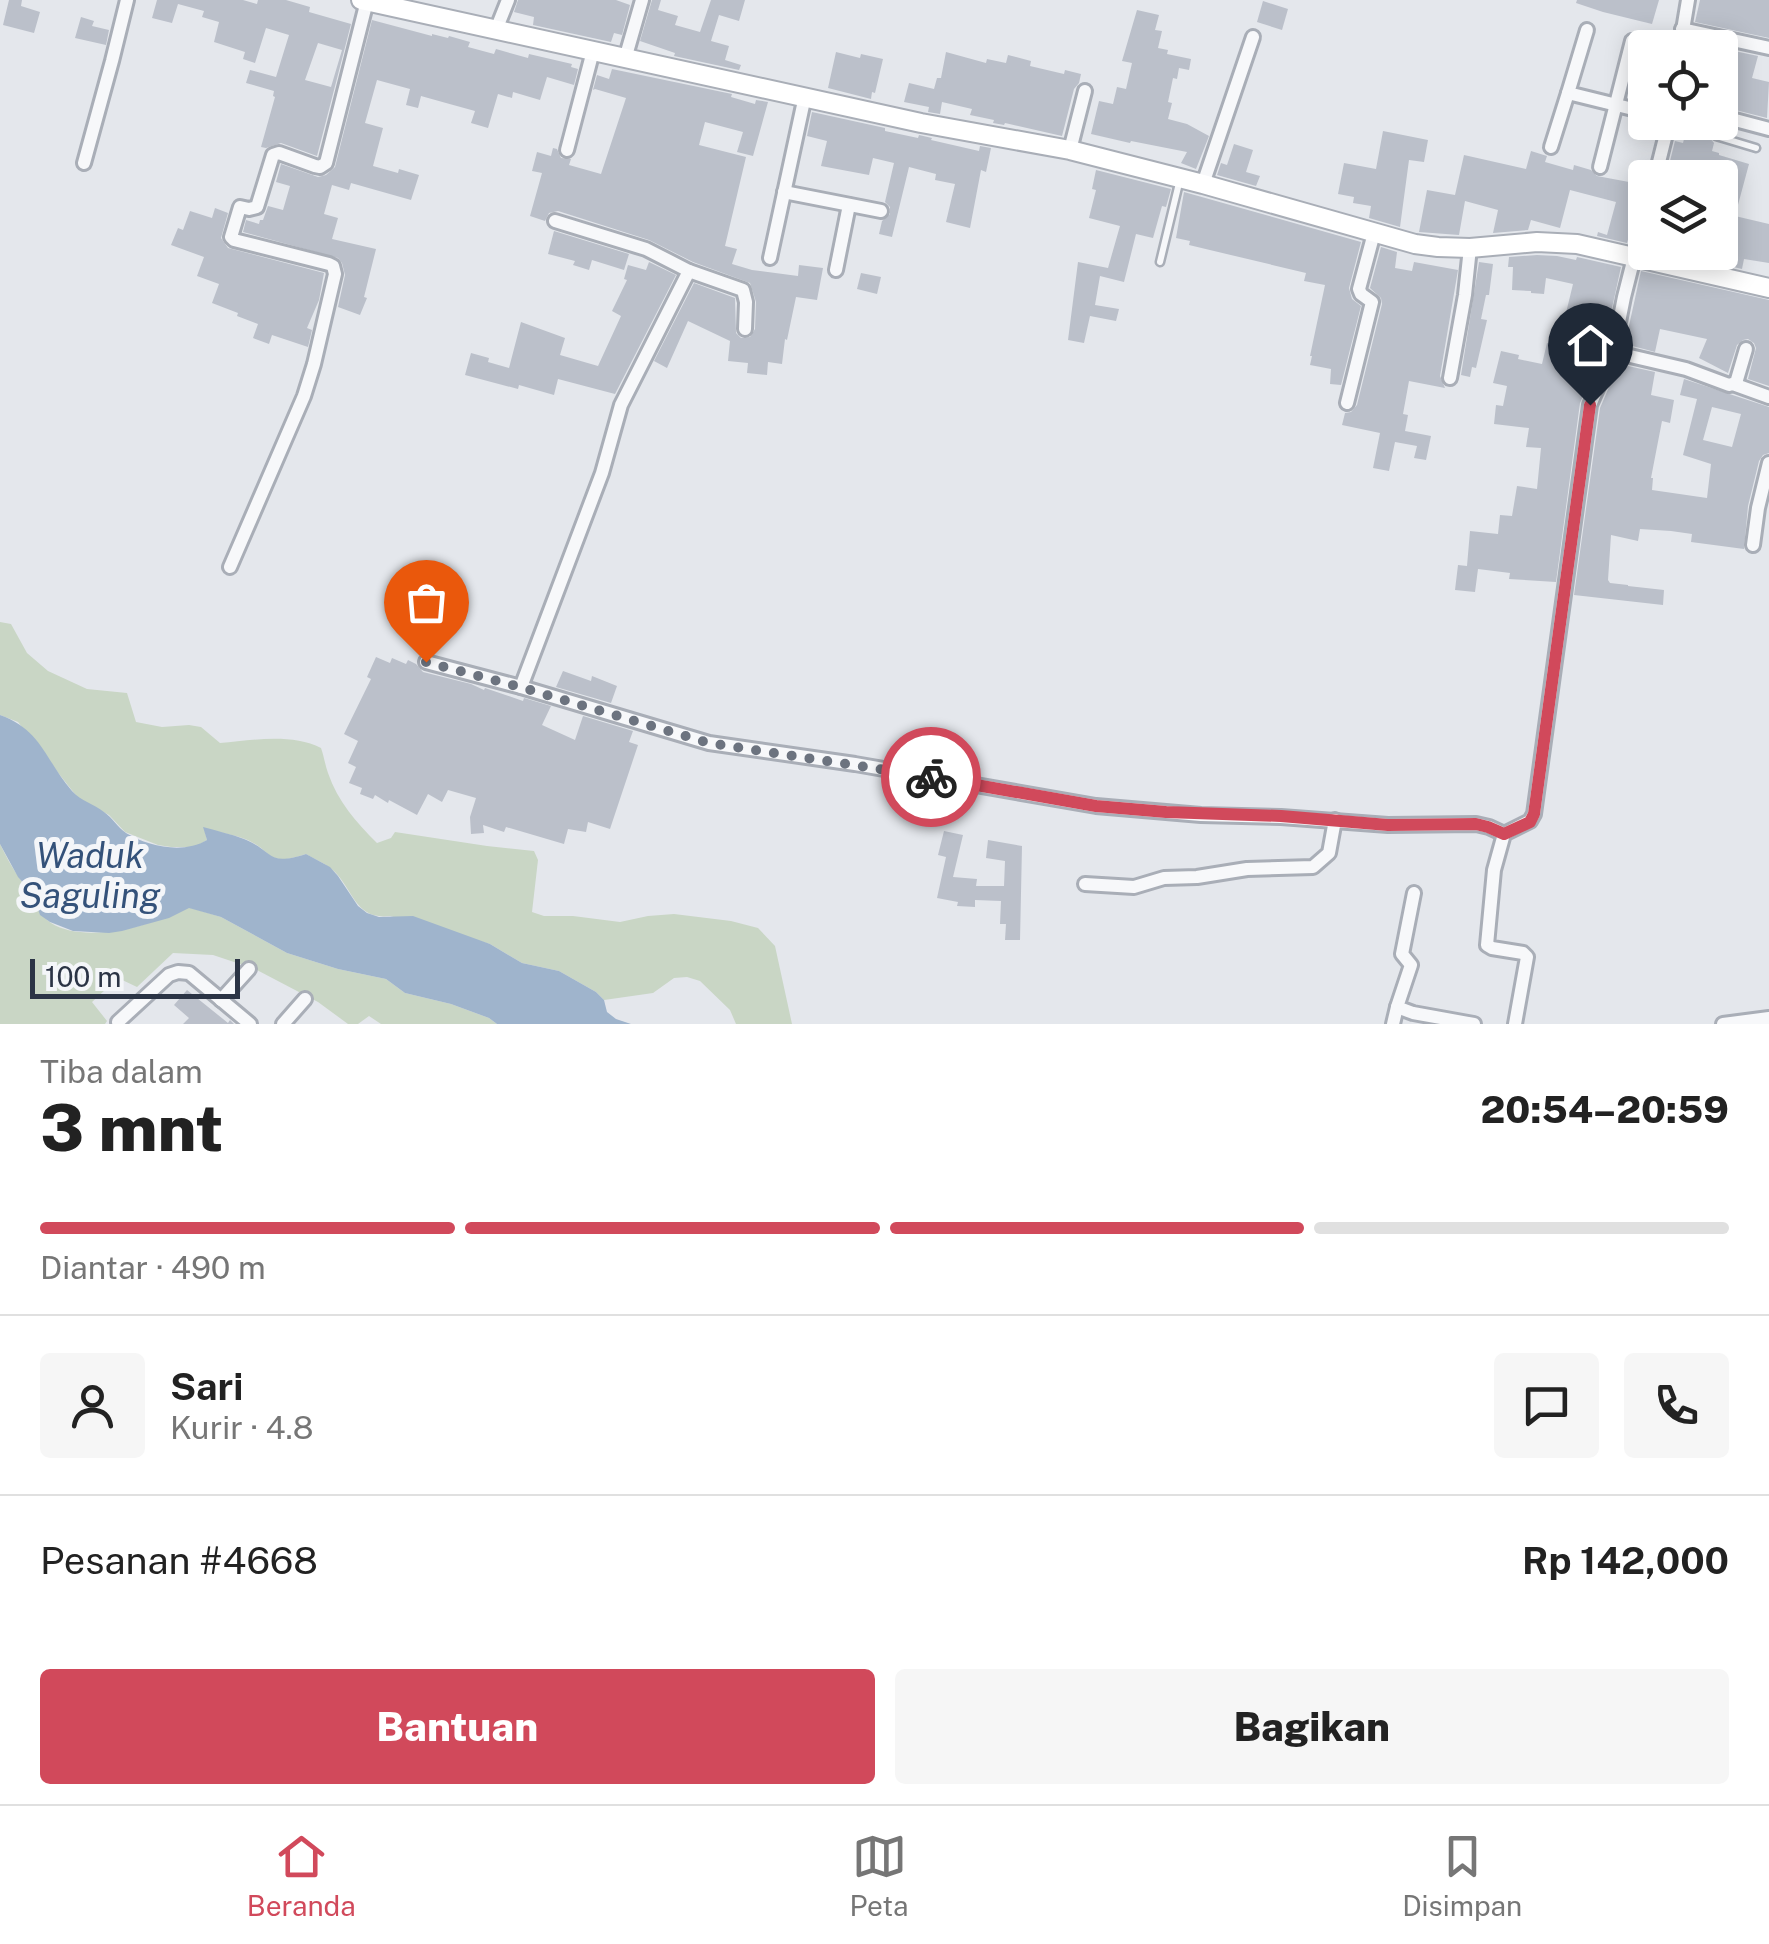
<!DOCTYPE html>
<html lang="id">
<meta charset="utf-8">
<style>
:root{--surface:#fff;--page:#f6f6f6;--text:#222;--muted:#767676;--line:#e0e0e0;--accent:#d1495b}
body{margin:0;font-family:"Public Sans",sans-serif;background:var(--page);color:var(--text);height:100vh;display:flex;flex-direction:column;font-size:38px;white-space:nowrap}
*{box-sizing:border-box;margin:0}
p{font-size:32px;color:var(--muted)}
.icon{flex:none;width:55px;height:55px;fill:none;stroke:currentColor;stroke-width:2;stroke-linecap:round;stroke-linejoin:round}
.map{position:relative;height:1024px;overflow:hidden}
.panel{display:flex;flex-direction:column;background:var(--surface);flex:1}
.panel>*{flex:none}
.buttons{position:absolute;left:1628px;top:30px;display:grid;gap:20px}
.buttons a{display:grid;place-items:center;width:110px;height:110px;border-radius:10px;background:var(--surface);box-shadow:0 5px 25px #0003;font-size:50px}
.scale{position:absolute;left:30px;bottom:25px;width:210px;box-sizing:border-box;padding-left:10px;border:5px solid #2b3445;border-top:0;font-size:28px;line-height:35px;white-space:nowrap;color:#2b3445;-webkit-text-stroke:8px #f4f6f9;paint-order:stroke}
.pin{position:absolute;display:grid;place-items:center;width:85px;height:85px;color:#fff;margin:-102px -42px;border-radius:50% 50% 50% 0;rotate:-45deg;box-shadow:0 0 10px #0007}
.pin .icon{rotate:45deg}
.courier{position:absolute;display:grid;place-items:center;width:100px;height:100px;margin:-50px;border:8px solid #d1495b;border-radius:50%;background:#fff;color:#222;box-shadow:0 2px 12px #0007}
.overview em{font-style:normal;font-weight:800}
.overview div{display:flex;flex-direction:column-reverse}
.overview{display:flex;align-items:center;justify-content:space-between;height:170px;padding:0 40px}
h1{font-size:65px;font-weight:800;line-height:75px}
.bar{display:grid;grid-template-columns:repeat(4,1fr);gap:15px 10px;align-content:center;height:120px;padding:0 40px}
.bar i{height:12px;border-radius:8px;background:var(--line)}
.bar .current{background:var(--accent)}
.bar p{grid-column:span 4}
.line{display:flex;align-items:center;gap:25px;padding:0 40px;border-top:2px solid var(--line)}
.line div{flex:1}
.round{display:grid;place-items:center;flex:none;width:105px;height:105px;border-radius:10px;background:var(--page)}
.primary-button{display:flex;gap:20px;margin-top:auto;padding:20px 40px}
.primary-button a{flex:1;height:115px;border-radius:10px;background:var(--accent);color:#fff;font-size:40px;font-weight:800;line-height:115px;text-align:center}
.primary-button a+a{background:var(--page);color:var(--text)}
.tab-bar{display:flex;justify-content:space-around;align-items:center;height:140px;border-top:2px solid var(--line);background:var(--surface);font-size:28px;color:var(--muted)}
.tab-bar a{display:grid;justify-items:center;gap:5px}
.tab-bar .current{color:var(--accent)}
.map>svg:first-child{display:block}
.green{fill:#c9d6c5}
.water{fill:#9fb4cc}
.building{fill:#bbc0ca;fill-rule:evenodd}
.lines{fill:none;stroke-linecap:round;stroke-linejoin:round}
.lane-casing{stroke:#a9aeb7;stroke-width:11}
.street-casing{stroke:#a9aeb7;stroke-width:18}
.secondary-casing{stroke:#a9aeb7;stroke-width:22}
.lane{stroke:#f7f8fa;stroke-width:6}
.street{stroke:#f7f8fa;stroke-width:12}
.secondary{stroke:#fff;stroke-width:18}
.done{stroke:#6c737f;stroke-width:10;stroke-dasharray:0 18}
.route{stroke:#d1495b;stroke-width:12}
.labels{text-anchor:middle;stroke-width:10;stroke-linejoin:round;paint-order:stroke}
.water-label{font-size:35px;font-style:italic;fill:#34527a;stroke:#f4f6f9}
</style>
<div class="map">
<svg width="1769" height="1024" viewBox="0 0 1769 1024">
<rect width="100%" height="100%" fill="#e4e7ec"/>
<g class="green">
<path d="M0,622l11,2 16,29 21,18 39,18 40,4 9,29 26,5 27,-2 12,2 19,16c32,-3 72,-10 101,5 3,8 4,17 7,25 10,29 28,49 49,70l14,-5 4,-6 92,14 47,5 4,9 -6,52 12,4h29l47,6 28,-6 26,-2 57,7 27,7 17,18 17,78h-56l-6,-14 -30,-29 -13,-4 -13,1 -21,15 -49,7 -8,-8 -37,-21 -37,-8 -32,-19 -100,-28c-34,4 -36,-24 -55,-44 -8,-8 -19,-12 -29,-18 -42,14 -31,-3 -61,-15 -13,-5 -28,-7 -41,-11l3,12 -12,7h-24l-13,-2 -33,-13 -16,-17 -31,-17 -60,-76 -18,-7z"/>
<path d="M0,844c6,12 12,24 20,35 4,6 11,11 14,18 4,9 8,20 17,26 35,22 104,2 137,-16l33,10 66,36 51,16 48,10 19,14 46,11 38,14 8,6h-116l-12,-8 -11,8h-10l-30,-22 -63,-33 -42,-14 -40,-2 -36,34 -19,-9 -26,24 15,19 -2,3h-105z"/>
</g>
<path class="water" d="M0,715c42,15 45,45 72,76 9,10 22,13 32,21 9,6 13,15 22,21 23,14 58,21 81,7l-4,-13c14,4 28,7 41,12 30,12 22,28 62,15l24,13 8,9 20,30 9,7 12,4 34,-1 77,28 32,19 37,8 37,21 8,8 3,12 9,7 15,5h-134l-8,-6 -38,-14 -46,-11 -19,-14 -48,-10 -51,-16 -66,-36 -32,-9 -20,10 -47,13 -13,2 -36,-2 -23,-9 -10,-7 -7,-21 -15,-17 -18,-33z"/>
<g class="building">
<polygon points="9,0 22,0 21,6 40,12 34,33 3,25"/>
<path d="M157,0h86l14,4 1,-4h28l24,7 -1,5 42,12 -34,132 -36,-13 -15,5 -5,-1 14,-50 -2,-1 1,-5 -28,-8 4,-13 26,7 13,-42 -23,-7 -11,35 -12,-4 2,-7 -31,-10 5,-20 -17,-5 2,-6 -26,-7 -6,19 -20,-5zM318,43l24,7 -11,37 -26,-7z"/>
<polygon points="518,0 616,0 630,5 622,35 614,33 611,42 533,25 534,17 514,12"/>
<polygon points="652,0 661,0 658,10 678,16 675,25 700,32 711,0 745,0 739,21 719,15 711,41 729,46 725,60 741,65 739,70 674,56 675,53 640,41"/>
<polygon points="1577,0 1659,0 1652,24 1603,12 1576,3"/>
<polygon points="1700,0 1769,0 1769,38 1695,22"/>
<polygon points="1263,1 1288,9 1282,30 1257,22"/>
<polygon points="1137,10 1159,15 1155,30 1162,31 1158,48 1168,50 1167,54 1191,59 1189,70 1179,68 1177,79 1173,78 1168,102 1172,103 1168,119 1187,124 1209,136 1196,169 1181,163 1187,152 1131,141 1130,143 1091,134 1099,101 1113,104 1117,87 1126,89 1132,63 1122,61"/>
<polygon points="81,17 94,21 92,26 109,30 106,45 75,38"/>
<polygon points="372,20 432,36 432,34 448,38 449,36 470,42 468,47 494,54 496,49 528,58 529,54 572,64 571,67 578,69 574,85 547,77 540,100 513,92 512,98 498,94 488,128 471,123 475,111 446,103 421,96 418,108 406,105 410,89 377,80 365,123 383,128 373,166 398,173 399,169 419,175 411,200 351,183 349,190 332,185 324,214 338,218 332,239 376,249 364,297 367,298 360,315 338,307 345,275 342,263 338,258 243,232 246,220 259,224 260,220 263,220 268,206 283,210 290,186 276,182 281,164 318,177 326,175 335,167"/>
<polygon points="1720,48 1758,56 1752,78 1769,82 1767,118 1720,106"/>
<polygon points="836,52 860,58 861,54 883,59 875,93 872,92 871,99 828,88"/>
<polygon points="946,52 986,63 987,59 1006,63 1008,55 1031,61 1030,66 1064,74 1065,70 1081,74 1079,83 1074,89 1062,136 1005,123 1004,125 993,123 994,120 970,115 972,109 942,102 940,114 928,112 929,107 904,102 909,83 934,89 937,78 941,78"/>
<polygon points="612,69 732,94 731,97 755,104 756,100 768,102 753,156 737,152 743,132 705,122 699,145 746,157 725,246 737,249 732,264 752,270 798,276 799,265 823,268 817,300 796,297 787,340 785,339 782,364 768,362 767,375 747,373 748,363 728,361 730,341 688,321 667,368 654,361 694,283 735,298 736,333 741,338 750,337 755,329 756,302 750,283 693,262 649,240 558,211 549,213 545,221 530,216 542,173 532,171 537,152 551,156 553,148 557,149 561,158 571,159 569,165 601,174 626,98 595,89 593,90 597,75 609,79"/>
<polygon points="812,112 885,128 885,131 918,138 919,135 932,138 931,140 979,151 980,146 991,148 986,172 981,170 970,228 946,222 955,184 935,180 936,174 909,167 892,237 879,234 882,221 890,214 890,207 885,202 894,163 873,158 869,175 821,166 827,141 807,136"/>
<polygon points="1694,127 1711,132 1710,138 1714,143 1712,151 1719,153 1719,155 1749,164 1735,216 1769,224 1769,263 1744,259 1742,269 1670,252 1720,252 1720,178 1701,178 1668,169 1675,141 1683,143 1685,135 1691,133"/>
<polygon points="1383,131 1428,140 1424,162 1409,160 1400,227 1369,218 1371,206 1353,203 1354,197 1338,194 1344,163 1376,169"/>
<polygon points="1234,144 1253,150 1246,172 1260,176 1256,186 1217,175 1221,163 1227,165"/>
<polygon points="1531,151 1547,156 1545,162 1573,170 1574,165 1591,170 1597,176 1645,185 1645,204 1639,206 1636,211 1627,243 1597,236 1598,232 1607,235 1616,202 1570,190 1560,228 1531,220 1528,230 1493,233 1498,210 1465,201 1459,235 1419,232 1427,190 1455,195 1464,155 1526,169"/>
<polygon points="1096,170 1171,189 1166,207 1162,206 1153,238 1136,234 1124,282 1100,276 1095,305 1119,309 1116,321 1090,316 1084,343 1068,340 1078,262 1108,268 1120,226 1089,218 1096,190 1092,189"/>
<polygon points="1184,192 1361,242 1349,288 1352,299 1361,306 1341,385 1330,384 1331,369 1310,365 1312,356 1310,356 1325,285 1304,281 1306,273 1189,245 1190,241 1176,238"/>
<polygon points="215,208 228,213 221,238 228,248 324,273 319,300 307,328 312,330 308,347 272,335 269,344 253,338 258,324 237,316 238,313 212,303 219,284 197,276 204,257 171,245 178,228 183,230 190,211 212,218"/>
<polygon points="554,231 629,254 624,270 592,260 589,270 573,265 575,261 548,254"/>
<polygon points="1381,247 1397,252 1395,268 1412,271 1414,262 1458,270 1440,376 1445,388 1409,381 1403,414 1408,415 1405,431 1431,436 1426,460 1414,458 1417,446 1395,442 1389,471 1373,468 1380,433 1342,425 1345,413 1351,412 1357,405 1382,304 1381,298 1370,288"/>
<polygon points="1537,255 1557,256 1576,260 1577,257 1621,267 1603,349 1580,403 1556,582 1509,579 1510,573 1478,569 1475,592 1455,590 1458,565 1467,566 1470,531 1498,534 1500,515 1512,516 1517,486 1537,489 1541,448 1526,447 1529,428 1494,424 1496,405 1503,406 1507,386 1493,383 1501,351 1519,355 1518,359 1542,364 1547,343 1561,347 1564,340 1570,314 1566,313 1573,284 1546,278 1544,294 1531,293 1531,291 1512,290 1513,267 1508,267 1509,257"/>
<polygon points="649,262 676,275 615,394 558,379 554,395 519,385 518,389 465,375 471,353 489,358 488,362 509,368 521,322 565,338 560,355 598,366 621,316 612,311 627,280 624,279 628,265 646,270"/>
<polygon points="1479,262 1493,264 1489,295 1486,295 1481,319 1487,320 1476,368 1472,367 1470,377 1461,375"/>
<polygon points="1641,271 1769,300 1769,386 1748,379 1756,348 1754,343 1748,339 1743,340 1737,345 1728,373 1699,358 1707,339 1660,329 1655,352 1625,344"/>
<polygon points="861,273 881,277 877,294 857,289"/>
<path d="M1619,364l36,8 -4,23 23,5 -4,23 -8,-2 -11,57h2l-1,12 55,8 4,-34 -28,-9 14,-56 -17,-4 4,-16 85,28v46l-6,2 -4,6 -11,45 -4,43 -53,-7 1,-8 -21,-3 -31,-2 -2,12 -27,-6 -3,45 2,3 18,2v1l36,4 -1,15 -89,-10 26,-187zM1712,407l29,7 -9,33 -29,-7z"/>
<polygon points="376,657 390,663 392,658 406,664 408,660 416,664 423,672 471,684 484,690 485,688 523,701 524,698 551,706 542,725 575,740 583,716 633,731 629,742 638,745 610,829 588,822 586,832 568,829 564,844 506,827 504,832 483,825 484,833 471,834 470,817 476,798 448,790 442,802 428,794 417,815 389,800 388,803 375,795 373,799 360,794 362,788 349,783 356,767 348,763 358,741 344,734 371,679 367,677"/>
<polygon points="563,671 591,681 592,676 617,686 611,703 556,687"/>
<polygon points="944,831 963,835 953,877 977,879 976,886 1004,886 1005,861 986,858 988,840 1022,846 1020,940 1005,940 1006,924 1000,924 1001,901 975,900 975,907 957,906 958,902 937,898 946,857 938,855"/>
<polygon points="187,990 228,1023 230,1020 234,1024 183,1024 189,1018 174,1005"/>
</g>
<g class="lines">
<defs>
<g id="lane">
<polyline points="1670,124 1687,128"/>
<polyline points="1716,136 1756,148"/>
<polyline points="1160,262 1180,179"/>
</g>
<g id="street">
<polyline points="1682,29 1769,48"/>
<polyline points="496,30 508,0"/>
<polyline points="1587,30 1568,93 1645,112"/>
<polyline points="1680,48 1688,0"/>
<polyline points="625,59 642,0"/>
<polyline points="1720,116 1769,129"/>
<polyline points="1551,147 1568,93"/>
<polyline points="567,150 593,51"/>
<polyline points="1070,150 1085,91"/>
<polyline points="84,163 112,61 127,0"/>
<polyline points="1600,167 1632,41"/>
<polyline points="1655,178 1669,122"/>
<polyline points="1203,184 1253,37"/>
<polyline points="784,192 881,211"/>
<polyline points="555,221 646,249 689,271 743,290 746,302 745,329"/>
<polyline points="770,258 805,96"/>
<polyline points="836,270 849,205"/>
<polyline points="1613,352 1686,369 1729,385 1736,383 1746,349"/>
<polyline points="1450,378 1465,295 1470,248"/>
<polyline points="1733,384 1769,397"/>
<polyline points="1347,403 1372,302 1361,294 1359,289 1374,233"/>
<polyline points="1753,545 1758,508 1769,463"/>
<polyline points="230,567 304,396 314,364 335,274 333,266 329,264 234,240 231,237 240,207 249,209 257,207 273,155 279,153 315,166 320,167 326,163 367,1"/>
<polyline points="426,662 521,687 709,743 855,764 1096,806 1201,815 1281,817 1388,825 1476,824 1489,827 1504,834"/>
<polyline points="521,687 602,473 621,405 689,271"/>
<polyline points="1085,884 1134,887 1164,878 1197,877 1247,869 1313,867 1329,853 1335,820"/>
<polyline points="1414,893 1402,954 1411,965 1397,1007 1413,1013 1474,1024"/>
<polyline points="221,1000 249,969"/>
<polyline points="118,1022 169,975 178,972 189,973 250,1024"/>
<polyline points="283,1024 305,999"/>
<polyline points="1393,1024 1397,1007"/>
<polyline points="1515,1024 1527,957 1523,953 1492,948 1487,945 1494,870 1504,834 1530,821 1534,814 1590,405 1613,352 1624,297 1645,214"/>
<polyline points="1723,1024 1769,1018"/>
</g>
<polyline id="secondary" points="361,0 921,123 1070,150 1203,184 1415,244 1438,247 1470,248 1537,242 1577,244 1769,288"/>
</defs>
<use href="#lane" class="lane-casing"/>
<use href="#street" class="street-casing"/>
<use href="#secondary" class="secondary-casing"/>
<use href="#lane" class="lane"/>
<use href="#street" class="street"/>
<use href="#secondary" class="secondary"/>
</g>
<g class="lines">
<polyline class="done" points="426,662 520,687 709,743 931,777"/>
<polyline class="route" points="931,777 1096,806 1166,812 1281,816 1388,825 1476,824 1488,827 1504,834 1530,822 1534,814 1590,405"/>
</g>
<g class="labels">
<g class="water-label">
<text x="90" y="868">Waduk<tspan x="90" dy="40">Saguling</tspan></text>
</g>
</g>
</svg>
<div class="buttons">
<a><svg class="icon" aria-label="locate" viewBox="0 0 24 24"><circle cx="12" cy="12" r="6"/><path d="M12 2v4M12 18v4M2 12h4M18 12h4"/></svg></a>
<a><svg class="icon" aria-label="layers" viewBox="0 0 24 24"><path d="M12 4l9 5-9 5-9-5zM3 14l9 5 9-5"/></svg></a>
</div>
<div class="scale">100 m</div>
<div class="pin" style="left:426px;top:662px;background:#ea580c"><svg class="icon" aria-label="bag" viewBox="0 0 24 24"><path d="M5 8h14l-1 12H6zM9 8a3 3 0 0 1 6 0"/></svg></div>
<div class="pin" style="left:1590px;top:405px;background:#1f2937"><svg class="icon" aria-label="home" viewBox="0 0 24 24"><path d="M3 11l9-7 9 7M6 9v11h12V9"/></svg></div>
<div class="courier" style="left:931px;top:777px"><svg class="icon" aria-label="bike" viewBox="0 0 24 24"><circle cx="6" cy="16" r="4"/><circle cx="18" cy="16" r="4"/><path d="M6 16l4-8h5l3 8M10 8l3 8H6M13 5h3"/></svg></div>
</div>
<section class="panel">
<div class="overview"><div><h1>3 mnt</h1><p>Tiba dalam</p></div><em>20:54–20:59</em></div>
<div class="bar"><i class="current"></i><i class="current"></i><i class="current"></i><i></i><p>Diantar · 490 m</p></div>
<div class="line" style="height:180px"><a class="round"><svg class="icon" aria-label="person" viewBox="0 0 24 24"><circle cx="12" cy="8" r="4"/><path d="M4 21q1-7 8-7t8 7"/></svg></a><div><b>Sari</b><p>Kurir · 4.8</p></div><a class="round"><svg class="icon" aria-label="chat" viewBox="0 0 24 24"><path d="M4 5h16v11H9l-5 4z"/></svg></a><a class="round"><svg class="icon" aria-label="phone" viewBox="0 0 24 24"><path d="M5 4h4l2 5-3 2q2 4 5 5l2-3 5 2v4C11 20 4 13 5 4z"/></svg></a></div>
<div class="line" style="height:130px"><div>Pesanan #4668</div><b>Rp 142,000</b></div>
<div class="primary-button"><a>Bantuan</a><a>Bagikan</a></div>
</section>
<nav class="tab-bar">
<a class="current"><svg class="icon" aria-label="home" viewBox="0 0 24 24"><path d="M3 11l9-7 9 7M6 9v11h12V9"/></svg>Beranda</a>
<a><svg class="icon" aria-label="map" viewBox="0 0 24 24"><path d="M3 6l6-2 6 2 6-2v14l-6 2-6-2-6 2zM9 4v14M15 6v14"/></svg>Peta</a>
<a><svg class="icon" aria-label="saved" viewBox="0 0 24 24"><path d="M7 4h10v16l-5-4-5 4z"/></svg>Disimpan</a>
</nav>
